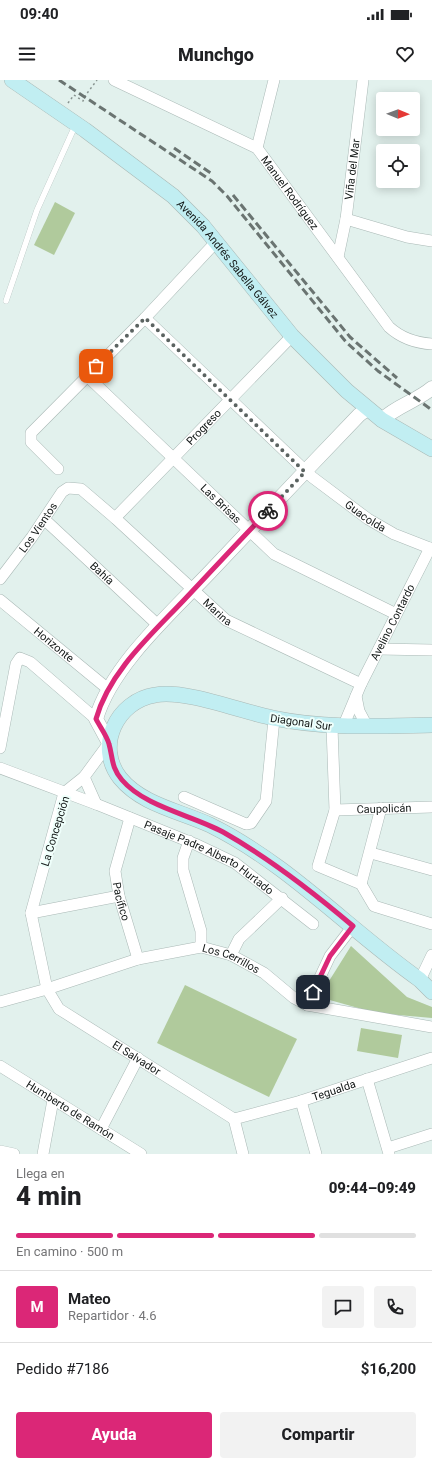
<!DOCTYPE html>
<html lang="es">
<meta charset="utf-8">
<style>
:root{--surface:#fff;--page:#f2f2f2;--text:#202124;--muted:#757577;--line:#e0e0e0;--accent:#db2777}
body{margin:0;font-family:Roboto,sans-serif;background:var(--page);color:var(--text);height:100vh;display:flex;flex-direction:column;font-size:15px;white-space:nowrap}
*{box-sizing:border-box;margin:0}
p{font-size:13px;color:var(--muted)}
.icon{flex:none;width:22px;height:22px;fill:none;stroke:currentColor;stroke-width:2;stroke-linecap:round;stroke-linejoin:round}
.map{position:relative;height:1074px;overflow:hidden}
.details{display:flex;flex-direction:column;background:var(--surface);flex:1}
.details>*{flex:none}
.needle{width:26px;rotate:91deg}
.controls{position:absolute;left:376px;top:12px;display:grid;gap:8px}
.controls a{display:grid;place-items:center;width:44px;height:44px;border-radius:4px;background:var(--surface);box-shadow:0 2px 10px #0003;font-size:20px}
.pin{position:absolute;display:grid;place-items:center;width:34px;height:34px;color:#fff;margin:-17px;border-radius:8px;box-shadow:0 2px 6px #0006}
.courier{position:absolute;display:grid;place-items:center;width:40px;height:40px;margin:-20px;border:3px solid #db2777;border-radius:50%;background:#fff;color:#222;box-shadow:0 1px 5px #0007}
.head em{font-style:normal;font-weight:800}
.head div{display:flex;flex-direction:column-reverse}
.head{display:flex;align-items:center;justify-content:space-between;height:68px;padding:0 16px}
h1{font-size:26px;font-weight:800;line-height:30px}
.bar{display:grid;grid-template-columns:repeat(4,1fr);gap:6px 4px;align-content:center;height:48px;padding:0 16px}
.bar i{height:5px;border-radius:3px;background:var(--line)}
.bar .active{background:var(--accent)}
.bar p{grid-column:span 4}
.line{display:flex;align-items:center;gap:10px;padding:0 16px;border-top:1px solid var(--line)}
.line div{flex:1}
.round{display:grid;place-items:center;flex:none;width:42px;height:42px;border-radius:4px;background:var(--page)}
.button{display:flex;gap:8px;margin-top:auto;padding:8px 16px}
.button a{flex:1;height:46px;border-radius:4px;background:var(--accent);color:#fff;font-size:16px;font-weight:800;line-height:46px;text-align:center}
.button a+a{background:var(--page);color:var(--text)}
.status{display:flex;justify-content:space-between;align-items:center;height:28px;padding:0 20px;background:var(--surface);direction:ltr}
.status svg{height:11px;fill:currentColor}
header{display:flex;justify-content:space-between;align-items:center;height:52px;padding:0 16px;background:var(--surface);font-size:18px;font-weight:800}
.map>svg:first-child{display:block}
.green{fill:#b0ca9c}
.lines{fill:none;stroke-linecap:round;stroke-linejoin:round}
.service-casing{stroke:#aab9b6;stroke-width:6}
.minor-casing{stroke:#aab9b6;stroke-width:12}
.tertiary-casing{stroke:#aab9b6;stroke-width:15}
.secondary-casing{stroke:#aab9b6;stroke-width:16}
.path{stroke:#87928f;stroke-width:1.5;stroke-dasharray:2 3;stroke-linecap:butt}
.service{stroke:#fff;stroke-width:5.5}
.minor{stroke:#fff;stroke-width:11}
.tertiary{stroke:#fff;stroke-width:14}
.secondary{stroke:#c1eef2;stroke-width:15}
.rail{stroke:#6a7471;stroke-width:3;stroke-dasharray:8 4;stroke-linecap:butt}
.done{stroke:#5b6361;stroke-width:4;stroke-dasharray:0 7.2}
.route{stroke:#db2777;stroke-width:5}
.labels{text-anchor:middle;stroke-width:4;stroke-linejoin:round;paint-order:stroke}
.street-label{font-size:11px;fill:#121716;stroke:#effffb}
</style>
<div class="status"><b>09:40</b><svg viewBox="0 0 49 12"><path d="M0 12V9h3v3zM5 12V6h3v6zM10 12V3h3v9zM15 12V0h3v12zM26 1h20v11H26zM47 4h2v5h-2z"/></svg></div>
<header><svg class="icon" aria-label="menu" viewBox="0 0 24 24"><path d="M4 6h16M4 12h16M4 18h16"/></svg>Munchgo<svg class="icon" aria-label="heart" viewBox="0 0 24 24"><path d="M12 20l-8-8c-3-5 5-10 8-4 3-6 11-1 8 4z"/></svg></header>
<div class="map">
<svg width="432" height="1074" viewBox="0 0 432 1074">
<rect width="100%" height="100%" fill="#e2f1ed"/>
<g class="green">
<polygon points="55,122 75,133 54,175 34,165"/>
<polygon points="351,866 407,917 432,927 432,938 376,933 319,917"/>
<polygon points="185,905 297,959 269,1017 157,963"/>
<polygon points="361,948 402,955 398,978 357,971"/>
</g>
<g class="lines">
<defs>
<polyline id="service" points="6,221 37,130 75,46"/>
<g id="minor">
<path id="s1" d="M114,0l143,68 132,179c12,11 27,16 43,17"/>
<polyline points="257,68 274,0"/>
<polyline points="346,139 407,157 432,161"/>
<path id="s2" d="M338,177l8,-38 17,-139"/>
<path id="s3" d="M145,238l167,159 56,42 26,15 38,15"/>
<path id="s4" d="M87,296l187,178 122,60"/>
<polyline points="58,389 31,362 31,353 145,238 216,162"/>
<path id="s5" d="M115,438l177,-182"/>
<path id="s6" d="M45,440l114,106"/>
<path id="s7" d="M0,499l32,-42 30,-45 6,-4 13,1 34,29 111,102 135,64"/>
<path id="s8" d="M0,520l108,89"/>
<polyline points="379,569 432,570"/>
<polyline points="356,616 359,631 367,646"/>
<polyline points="332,647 335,730 318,786 361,804 374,826 432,844"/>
<path id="s9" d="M343,647l18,-43 69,-136"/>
<path id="s10" d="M109,663l-25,34 -20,16 -33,120 16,76 12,20 175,110"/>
<polyline points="0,668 16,584 20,578 30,582 96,639"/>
<path id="s11" d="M0,688l96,36 99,40 40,19 78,61"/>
<polyline points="84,697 96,724"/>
<polyline points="184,717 246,744 251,743 266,721 274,639"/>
<path id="s12" d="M335,730l97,-3"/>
<path id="s13" d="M130,738l-15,53 4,25 19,63"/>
<polyline points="189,761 183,778 183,790 201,851 201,867"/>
<polyline points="371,773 432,790"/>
<polyline points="361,804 381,728"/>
<polyline points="31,833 119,816"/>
<polyline points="231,875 239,859 282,818"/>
<polyline points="420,900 432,875"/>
<path id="s14" d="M0,922l47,-13 91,-30 63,-12 30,8 33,18 30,25 13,7 125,22"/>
<polyline points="307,925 330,876 353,846"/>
<path id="s15" d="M0,986l141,88"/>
<polyline points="367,999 389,1074"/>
<polyline points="301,1021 316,1074"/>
<path id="s16" d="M234,1039l67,-18 131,-43"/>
<polyline points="234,1039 243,1074"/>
<polyline points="101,1049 138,978"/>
<polyline points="388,1068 432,1054"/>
<polyline points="0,1071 14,1074"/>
<polyline points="43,1074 53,1020"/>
</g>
<g id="tertiary">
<path d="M382,340c14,-14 35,-19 50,-32"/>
<path d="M109,663l-13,-24c15,-53 76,-107 114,-147 50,-53 99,-105 149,-157l8,-6"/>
</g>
<g id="secondary">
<path id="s17" d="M12,0l73,50 88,66 30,30 89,110 55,55 35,29 50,29"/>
<path d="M432,645c-53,1 -106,4 -159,-7 -31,-6 -88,-29 -118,-23 -38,6 -60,51 -35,83 22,27 60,33 90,47 79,39 139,105 210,155l12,12"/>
</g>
</defs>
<use href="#service" class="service-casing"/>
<use href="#minor" class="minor-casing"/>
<use href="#tertiary" class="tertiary-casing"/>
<use href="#secondary" class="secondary-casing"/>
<polyline class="path" points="68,23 74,15 83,21 85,16 97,0"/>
<use href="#service" class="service"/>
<use href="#minor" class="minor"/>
<use href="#tertiary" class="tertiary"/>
<use href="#secondary" class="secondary"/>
<g class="rail">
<polyline points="59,0 212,101 227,116 346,262 378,291 432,330"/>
<polyline points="174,68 212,94"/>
<polyline points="233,115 350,257 397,298"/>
</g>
</g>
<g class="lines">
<polyline class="done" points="96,286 145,238 305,392 268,431"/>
<path class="route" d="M268,431c-28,29 -56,59 -84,89 -33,35 -75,72 -88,119 4,8 11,17 13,25 4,14 2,23 13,36 23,27 70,35 101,52 46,26 90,60 130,94l-23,30 -17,36"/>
</g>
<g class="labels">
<g class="street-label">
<text dy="4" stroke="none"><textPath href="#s2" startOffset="89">Viña del Mar</textPath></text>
<text dy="4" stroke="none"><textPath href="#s1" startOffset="214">Manuel Rodríguez</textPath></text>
<text dy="4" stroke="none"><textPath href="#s17" startOffset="282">Avenida Andrés Sabella Gálvez</textPath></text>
<text dy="4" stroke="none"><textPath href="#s5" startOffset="127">Progreso</textPath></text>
<text dy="4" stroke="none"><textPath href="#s4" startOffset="185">Las Brisas</textPath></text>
<text dy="4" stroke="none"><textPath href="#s3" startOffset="297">Guacolda</textPath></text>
<text dy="4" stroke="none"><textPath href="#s7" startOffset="64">Los Vientos</textPath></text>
<text dy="4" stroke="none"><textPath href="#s6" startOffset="78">Bahía</textPath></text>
<text dy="4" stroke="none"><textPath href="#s7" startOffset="311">Marina</textPath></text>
<text dy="4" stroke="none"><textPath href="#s9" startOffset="116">Avelino Contardo</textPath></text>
<text dy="4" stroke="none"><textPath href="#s8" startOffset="70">Horizonte</textPath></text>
<text transform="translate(301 642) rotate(8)" y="4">Diagonal Sur</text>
<text dy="4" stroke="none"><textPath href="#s12" startOffset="49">Caupolicán</textPath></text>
<text transform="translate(55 751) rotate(-73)" y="4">La Concepción</text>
<text dy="4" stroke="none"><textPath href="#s11" startOffset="228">Pasaje Padre Alberto Hurtado</textPath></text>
<text dy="4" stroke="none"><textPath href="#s13" startOffset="86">Pacífico</textPath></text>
<text dy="4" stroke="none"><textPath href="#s14" startOffset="241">Los Cerrillos</textPath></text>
<text dy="4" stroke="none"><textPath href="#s10" startOffset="385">El Salvador</textPath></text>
<text dy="4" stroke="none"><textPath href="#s16" startOffset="104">Tegualda</textPath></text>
<text dy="4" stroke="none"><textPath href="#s15" startOffset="83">Humberto de Ramón</textPath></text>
</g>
</g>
</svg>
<div class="controls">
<a><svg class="needle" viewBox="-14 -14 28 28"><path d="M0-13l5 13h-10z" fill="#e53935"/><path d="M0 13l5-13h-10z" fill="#757577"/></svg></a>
<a><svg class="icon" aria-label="locate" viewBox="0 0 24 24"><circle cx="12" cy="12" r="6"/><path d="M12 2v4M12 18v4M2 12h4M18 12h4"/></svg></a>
</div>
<div class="pin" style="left:96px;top:286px;background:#ea580c"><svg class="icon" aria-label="bag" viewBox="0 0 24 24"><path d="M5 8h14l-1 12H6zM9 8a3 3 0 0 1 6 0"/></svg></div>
<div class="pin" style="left:313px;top:912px;background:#1f2937"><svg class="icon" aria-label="home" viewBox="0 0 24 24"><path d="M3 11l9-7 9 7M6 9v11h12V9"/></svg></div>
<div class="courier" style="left:268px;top:431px"><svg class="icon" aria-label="bike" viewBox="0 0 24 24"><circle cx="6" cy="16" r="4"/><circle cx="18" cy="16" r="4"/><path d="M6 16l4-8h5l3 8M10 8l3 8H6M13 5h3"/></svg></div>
</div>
<section class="details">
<div class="head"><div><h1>4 min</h1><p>Llega en</p></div><em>09:44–09:49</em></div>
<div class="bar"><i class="active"></i><i class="active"></i><i class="active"></i><i></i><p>En camino · 500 m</p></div>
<div class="line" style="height:72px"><b class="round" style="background:var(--accent);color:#fff">M</b><div><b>Mateo</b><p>Repartidor · 4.6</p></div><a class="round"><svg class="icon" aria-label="chat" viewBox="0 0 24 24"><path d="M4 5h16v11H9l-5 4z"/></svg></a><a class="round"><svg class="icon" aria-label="phone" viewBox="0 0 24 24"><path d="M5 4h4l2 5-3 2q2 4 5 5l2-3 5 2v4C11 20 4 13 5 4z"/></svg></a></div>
<div class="line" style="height:52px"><div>Pedido #7186</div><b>$16,200</b></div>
<div class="button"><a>Ayuda</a><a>Compartir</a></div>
</section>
